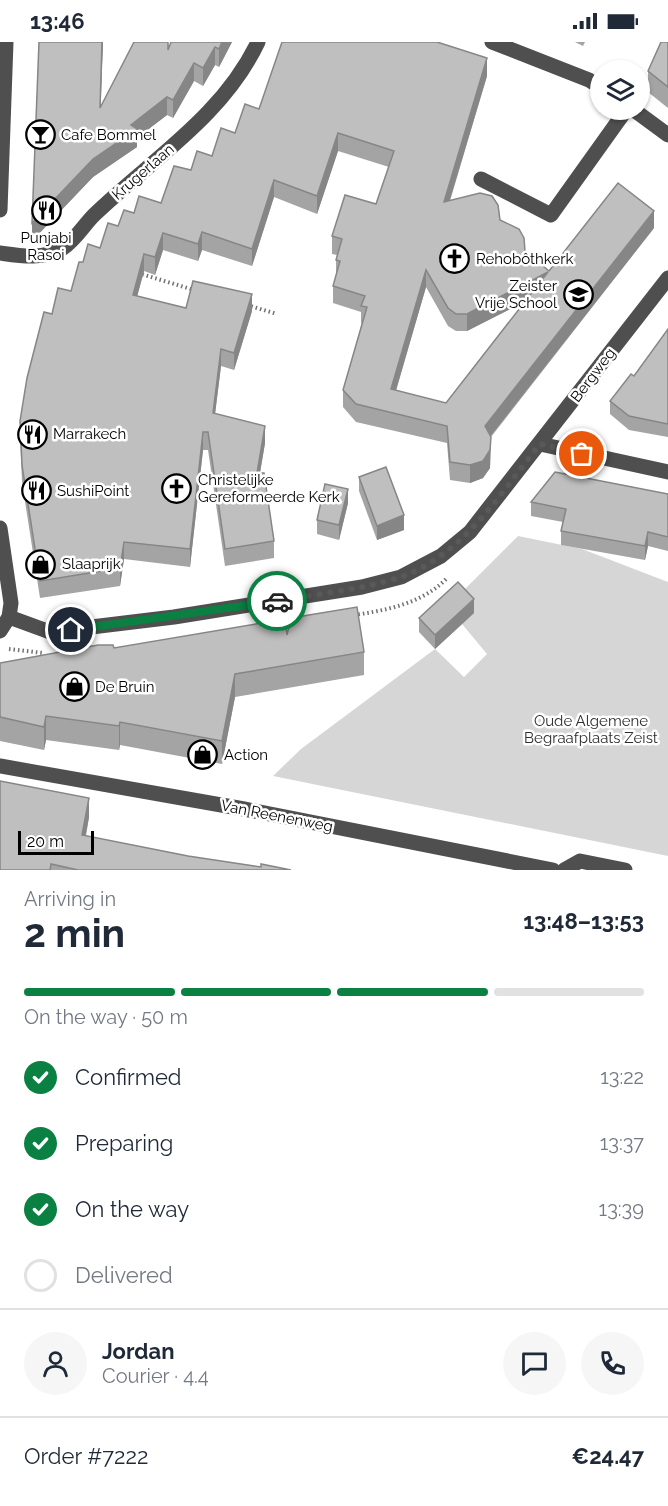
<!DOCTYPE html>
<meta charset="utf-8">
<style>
:root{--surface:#fff;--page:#f6f6f7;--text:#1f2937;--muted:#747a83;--line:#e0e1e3;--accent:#0b8043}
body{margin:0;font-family:Raleway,sans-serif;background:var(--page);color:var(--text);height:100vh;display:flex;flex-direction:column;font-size:22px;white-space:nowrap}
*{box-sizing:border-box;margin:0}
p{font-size:20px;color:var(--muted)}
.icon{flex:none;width:33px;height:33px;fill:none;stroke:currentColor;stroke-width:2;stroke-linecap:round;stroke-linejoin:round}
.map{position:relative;height:828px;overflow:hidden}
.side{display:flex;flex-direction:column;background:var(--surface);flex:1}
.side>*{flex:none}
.buttons{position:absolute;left:590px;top:18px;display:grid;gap:12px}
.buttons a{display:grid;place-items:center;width:60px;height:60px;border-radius:50%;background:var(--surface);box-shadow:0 2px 4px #0004;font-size:30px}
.scale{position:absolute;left:18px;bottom:15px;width:76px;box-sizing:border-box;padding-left:6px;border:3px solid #000;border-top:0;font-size:16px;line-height:21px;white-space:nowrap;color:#000;-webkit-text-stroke:4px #fff;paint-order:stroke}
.pin{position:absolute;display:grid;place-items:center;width:51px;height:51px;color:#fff;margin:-26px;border:3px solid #fff;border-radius:50%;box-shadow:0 2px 6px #0007}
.courier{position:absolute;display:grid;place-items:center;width:60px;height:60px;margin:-30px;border:4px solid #0b8043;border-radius:50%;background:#fff;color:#222;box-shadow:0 2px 8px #0007}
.headline em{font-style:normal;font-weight:700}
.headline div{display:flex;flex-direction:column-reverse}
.headline{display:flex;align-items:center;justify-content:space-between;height:102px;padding:0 24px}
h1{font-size:39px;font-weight:700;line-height:45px}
.bar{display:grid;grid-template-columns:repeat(4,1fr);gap:9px 6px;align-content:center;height:72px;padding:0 24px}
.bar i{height:8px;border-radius:4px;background:var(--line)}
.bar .current{background:var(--accent)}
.bar p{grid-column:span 4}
.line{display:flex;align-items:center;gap:15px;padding:0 24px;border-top:2px solid var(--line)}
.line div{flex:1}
.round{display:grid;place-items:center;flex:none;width:63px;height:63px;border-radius:32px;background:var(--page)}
ol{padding:0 24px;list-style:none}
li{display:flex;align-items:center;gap:18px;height:66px}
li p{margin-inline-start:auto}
li .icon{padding:6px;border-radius:50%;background:var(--accent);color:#fff;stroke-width:4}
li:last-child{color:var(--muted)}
li i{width:33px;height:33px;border:3px solid var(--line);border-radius:50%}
.status{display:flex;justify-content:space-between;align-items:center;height:42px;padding:0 30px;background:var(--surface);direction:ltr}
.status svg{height:16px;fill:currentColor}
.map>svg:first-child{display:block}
.green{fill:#d6d6d6}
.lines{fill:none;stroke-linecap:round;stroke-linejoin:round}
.path{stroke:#717171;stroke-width:4;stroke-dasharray:1.5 3;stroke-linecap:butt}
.minor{stroke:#4f4f4f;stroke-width:15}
.wall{fill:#a4a4a4;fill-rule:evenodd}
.shaded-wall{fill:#868686}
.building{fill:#bfbfbf;stroke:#868686;stroke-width:1.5;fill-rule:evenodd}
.done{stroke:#595959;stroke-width:6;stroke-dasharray:0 10.8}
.route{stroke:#0b8043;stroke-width:8}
.labels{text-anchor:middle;stroke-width:5;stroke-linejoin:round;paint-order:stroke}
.poi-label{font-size:15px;fill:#000;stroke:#fff;text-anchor:start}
.street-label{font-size:15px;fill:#000;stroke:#fff}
.park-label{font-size:15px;fill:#2d2d2d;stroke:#fff}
</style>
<div class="status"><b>13:46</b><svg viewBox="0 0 49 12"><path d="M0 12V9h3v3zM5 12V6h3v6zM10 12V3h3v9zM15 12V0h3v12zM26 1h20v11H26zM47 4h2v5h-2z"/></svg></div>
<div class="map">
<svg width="668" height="828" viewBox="0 0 668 828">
<rect width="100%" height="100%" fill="#fff"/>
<polygon class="green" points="518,494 582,507 668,540 668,814 273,734 301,707 435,607 464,635 487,612 462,582 458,554"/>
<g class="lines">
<g class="path">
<polyline points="138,231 194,248"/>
<polyline points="247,263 277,272"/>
<path d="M354,573c34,-5 70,-12 94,-38"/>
<polyline points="9,607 43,611"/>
</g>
<g class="minor">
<polyline points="492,0 589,38 600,45"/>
<polyline points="634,68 668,93"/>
<polyline points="481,137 551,173 626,68"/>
<polyline points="0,168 6,0"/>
<path d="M0,211c21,3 43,7 63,-5 12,-8 21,-23 31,-33 57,-55 129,-99 164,-173"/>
<polyline points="540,402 668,430"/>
<polyline points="0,486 11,561 9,575 0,589"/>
<polyline points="9,575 50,590 174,575 362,545 401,535 441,514 470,490 668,236"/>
<polyline points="0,724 244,767 553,828"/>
<polyline points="564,828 580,819 625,828"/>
</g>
</g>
<g class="wall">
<polygon points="39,0 103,0 100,64 168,8 232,0 219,25 215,23 203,44 194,39 173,76 167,73 137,96 137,105 93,135 32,199"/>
<polygon points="575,0 585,0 583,4"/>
<polygon points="668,0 668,66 648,50 648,29"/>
<path d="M487,34l-37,125 50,19 25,31 24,20 105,-43 -163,209 -1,31 -7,10 -13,5 -20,-3 -3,-37 -91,-21 -13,-15v-17l19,-67h-1v-11l-28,-9v-17l3,-10v-16l1,-5 -5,-1v-18l44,-32 13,-37 -51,-16 -21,63 -43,-17 -22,69 -50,-16 -4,11 -35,-11 -8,25 -11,-4 -7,25 49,12 66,3 -18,59 -13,-4 -6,48 50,29 -5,30 14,68v17l-49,8 -17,-116h-5l-13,117 -66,-8 -4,27 -80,12 -18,-116 -2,-44v-17l32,-107 19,-23 12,-29 17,-14 18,-22 16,-13 27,-10 30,-33 21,-14 47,-47zM426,245l22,39 8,5h11l58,-30 -79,102 -50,-12z"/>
<polygon points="668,287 668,395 629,388 610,372 610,359 634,334"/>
<polygon points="359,435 404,488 377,498 359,449"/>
<polygon points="668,452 668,509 648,504 645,518 561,503 561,489 563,480 531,474 531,460"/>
<polygon points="348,461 339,498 317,492 317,478"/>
<polygon points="474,571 435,607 419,590 419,576"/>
<polygon points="287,593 364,610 364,633 235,655 222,722 120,703 119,708 46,698 44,708 0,699 0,621 114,606"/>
<polygon points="89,775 86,794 188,814 261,825 291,828 0,828"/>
</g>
<g class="shaded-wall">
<polygon points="102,0 103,0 100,84 100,66"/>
<polygon points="222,0 232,0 219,25 219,7"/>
<polygon points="215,5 215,23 203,44 203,26"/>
<polygon points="487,16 487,34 444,177 444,160"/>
<polygon points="194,21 194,39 173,76 173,58"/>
<polygon points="167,55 167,73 137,96 137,105 93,135 32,199 32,181 93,117 131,83"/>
<polygon points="338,91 338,109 317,172 317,154"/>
<polygon points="274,138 274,155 252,224 252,207"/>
<polygon points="654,169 654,186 485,401 485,384"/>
<polygon points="202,190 202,208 198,219 198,202"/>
<polygon points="163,191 163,208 155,233 155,215"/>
<polygon points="144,212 144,229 133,270 133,253"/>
<polygon points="426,228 426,245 391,365 391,347"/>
<polygon points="548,230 548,248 467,289 467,272"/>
<polygon points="252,252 252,269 234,328 234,311"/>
<polygon points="221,307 221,324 213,388 213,371"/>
<polygon points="265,384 265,401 257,448 257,431"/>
<polygon points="203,390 203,408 190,525 190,507"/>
<polygon points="491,395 490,426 483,436 470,441 470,423"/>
<polygon points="348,447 348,461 339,498 339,483"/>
<polygon points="404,473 404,488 377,498 377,484"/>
<polygon points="648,490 648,504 645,518 645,504"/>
<polygon points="124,500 124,517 120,544 120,526"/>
<polygon points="474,557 474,571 435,607 435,593"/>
<polygon points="235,632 235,655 222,722 222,699"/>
<polygon points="46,674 46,698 44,708 44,685"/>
<polygon points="120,680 120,703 119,708 119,684"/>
<polygon points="89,756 89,775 82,812 82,793"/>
</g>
<g class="building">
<polygon points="39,0 102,0 100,66 134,0 168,0 168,8 171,0 222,0 219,7 215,5 203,26 194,21 173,58 167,55 131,83 137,87 93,117 32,181"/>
<path d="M282,0h155l50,16 -43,144 36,-9 12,3 6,9 2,15 19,9 5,9 1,13 24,20 69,-88 36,28 -169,215 6,11 -1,13 -7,11 -13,4 -20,-3 -3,-36 -91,-22 -13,-14 24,-83 -6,-1 4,-10 -32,-10 7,-25 -4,-1 6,-21 -10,-3 13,-41 31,9 18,-53 -56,-18 -21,63 -43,-16 -22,69 -50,-17 -4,12 -35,-11 -8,24 -11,-3 -11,41 53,13 7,-27 59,13 -18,59 -13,-4 -8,64 52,13 -8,47h7l10,68 -49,8 -17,-117h-5l-13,117 -66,-7 -4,26 -80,13 -18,-116 -2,-44 7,-43 17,-66 8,2 6,-26 13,3 8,-29h4l5,-18 12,4 8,-25 10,3 6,-16 10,3 5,-17 22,7 13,-37 17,4 6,-19 15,5 9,-28 14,5 10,-29 14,5zM426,228l22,38 8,6h11l81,-42 -102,131 -55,-14z"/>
<polygon points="661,0 668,0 668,45 648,29"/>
<polygon points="668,287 668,382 629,374 610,359 631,332 634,334"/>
<polygon points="386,425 404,473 377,484 359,435"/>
<polygon points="555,430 668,452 668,495 648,490 645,504 561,489 566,467 531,460"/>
<polygon points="325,442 348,447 339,483 317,478"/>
<polygon points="458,540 474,557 435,593 419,576"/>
<polygon points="357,565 364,610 235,632 222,699 120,680 119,684 46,674 44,685 0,675 0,621 98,603 113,603 114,606 285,577 287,593 291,576"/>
<polygon points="0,739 89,756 82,793 188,814 261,825 261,822 291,828 78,828 51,822 50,828 0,828"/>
</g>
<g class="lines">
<path class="done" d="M277,559c40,-7 82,-11 121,-23 64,-21 102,-84 142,-134l42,10"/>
<polyline class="route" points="71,588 277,559"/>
</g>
<defs>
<symbol id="bar-ring" viewBox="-11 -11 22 22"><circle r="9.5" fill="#fff" stroke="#000" stroke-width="1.5"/><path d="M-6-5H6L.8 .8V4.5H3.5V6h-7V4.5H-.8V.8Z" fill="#000"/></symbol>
<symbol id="restaurant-ring" viewBox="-11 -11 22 22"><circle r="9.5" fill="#fff" stroke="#000" stroke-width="1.5"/><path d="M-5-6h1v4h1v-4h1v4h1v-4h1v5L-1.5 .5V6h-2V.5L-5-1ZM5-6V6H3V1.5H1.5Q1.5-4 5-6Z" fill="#000"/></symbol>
<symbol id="church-ring" viewBox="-11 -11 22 22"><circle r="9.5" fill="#fff" stroke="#000" stroke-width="1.5"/><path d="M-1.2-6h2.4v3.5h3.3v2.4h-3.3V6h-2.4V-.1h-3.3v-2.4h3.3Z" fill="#000"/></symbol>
<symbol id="school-ring" viewBox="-11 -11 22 22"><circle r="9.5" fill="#fff" stroke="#000" stroke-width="1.5"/><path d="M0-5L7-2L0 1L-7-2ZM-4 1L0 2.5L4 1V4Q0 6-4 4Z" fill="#000"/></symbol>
<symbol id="shop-ring" viewBox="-11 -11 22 22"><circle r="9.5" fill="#fff" stroke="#000" stroke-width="1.5"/><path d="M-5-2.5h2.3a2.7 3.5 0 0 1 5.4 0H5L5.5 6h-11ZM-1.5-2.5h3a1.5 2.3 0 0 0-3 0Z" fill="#000"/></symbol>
</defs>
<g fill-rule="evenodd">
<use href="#bar-ring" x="24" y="76" width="33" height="33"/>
<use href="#restaurant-ring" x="30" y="152" width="33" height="33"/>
<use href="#church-ring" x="438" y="200" width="33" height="33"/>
<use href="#school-ring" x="562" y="236" width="33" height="33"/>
<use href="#restaurant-ring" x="16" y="376" width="33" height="33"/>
<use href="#church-ring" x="160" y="430" width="33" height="33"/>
<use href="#restaurant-ring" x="20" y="432" width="33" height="33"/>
<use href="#shop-ring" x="24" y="506" width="33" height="33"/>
<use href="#shop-ring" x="58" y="628" width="33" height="33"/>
<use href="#shop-ring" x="186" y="696" width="33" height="33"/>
</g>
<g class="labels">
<g class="poi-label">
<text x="61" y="98">Cafe Bommel</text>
<text x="46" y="201" text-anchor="middle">Punjabi<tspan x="46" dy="17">Rasoi</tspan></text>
<text x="476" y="222">Rehobôthkerk</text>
<text x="557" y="249" text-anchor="end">Zeister<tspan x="557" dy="17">Vrije School</tspan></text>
<text x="53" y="397">Marrakech</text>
<text x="198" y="443">Christelijke<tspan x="198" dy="17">Gereformeerde Kerk</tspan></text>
<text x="57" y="454">SushiPoint</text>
<text x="62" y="527">Slaaprijk</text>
<text x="95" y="650">De Bruin</text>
<text x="224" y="718">Action</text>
</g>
<g class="street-label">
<text transform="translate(143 130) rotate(-41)" y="5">Krugerlaan</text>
<text transform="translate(593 333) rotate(-53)" y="5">Bergweg</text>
<text transform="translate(277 774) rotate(11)" y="5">Van Reenenweg</text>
</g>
<g class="park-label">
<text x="591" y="684">Oude Algemene<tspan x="591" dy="17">Begraafplaats Zeist</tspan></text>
</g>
</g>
</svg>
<div class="buttons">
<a><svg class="icon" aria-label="layers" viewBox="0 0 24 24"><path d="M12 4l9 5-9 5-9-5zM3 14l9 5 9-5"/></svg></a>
</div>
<div class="scale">20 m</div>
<div class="pin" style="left:582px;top:412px;background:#ea580c"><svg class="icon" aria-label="bag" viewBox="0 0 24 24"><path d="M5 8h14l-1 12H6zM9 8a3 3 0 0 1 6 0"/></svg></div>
<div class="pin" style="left:71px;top:588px;background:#1f2937"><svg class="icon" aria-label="home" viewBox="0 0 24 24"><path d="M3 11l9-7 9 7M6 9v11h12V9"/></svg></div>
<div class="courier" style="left:277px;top:559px"><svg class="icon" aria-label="car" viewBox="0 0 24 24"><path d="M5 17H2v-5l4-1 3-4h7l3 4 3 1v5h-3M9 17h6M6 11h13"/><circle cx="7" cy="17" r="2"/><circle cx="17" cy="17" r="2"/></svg></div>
</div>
<section class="side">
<div class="headline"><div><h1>2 min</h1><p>Arriving in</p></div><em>13:48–13:53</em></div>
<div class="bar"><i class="current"></i><i class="current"></i><i class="current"></i><i></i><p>On the way · 50 m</p></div>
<ol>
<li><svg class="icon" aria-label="check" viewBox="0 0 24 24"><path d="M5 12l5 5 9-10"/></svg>Confirmed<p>13:22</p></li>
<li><svg class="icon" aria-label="check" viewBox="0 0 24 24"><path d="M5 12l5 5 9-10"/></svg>Preparing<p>13:37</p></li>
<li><svg class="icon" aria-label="check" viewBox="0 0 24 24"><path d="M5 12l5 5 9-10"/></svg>On the way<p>13:39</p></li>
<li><i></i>Delivered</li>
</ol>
<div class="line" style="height:108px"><a class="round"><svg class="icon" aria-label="person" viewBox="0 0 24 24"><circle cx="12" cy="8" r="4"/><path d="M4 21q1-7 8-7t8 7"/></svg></a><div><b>Jordan</b><p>Courier · 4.4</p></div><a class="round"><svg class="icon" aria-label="chat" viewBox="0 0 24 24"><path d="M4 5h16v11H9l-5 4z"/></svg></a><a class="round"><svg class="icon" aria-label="phone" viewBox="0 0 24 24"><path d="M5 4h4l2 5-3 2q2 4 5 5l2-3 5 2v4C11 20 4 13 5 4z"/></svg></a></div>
<div class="line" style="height:78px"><div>Order #7222</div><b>€24.47</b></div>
</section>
